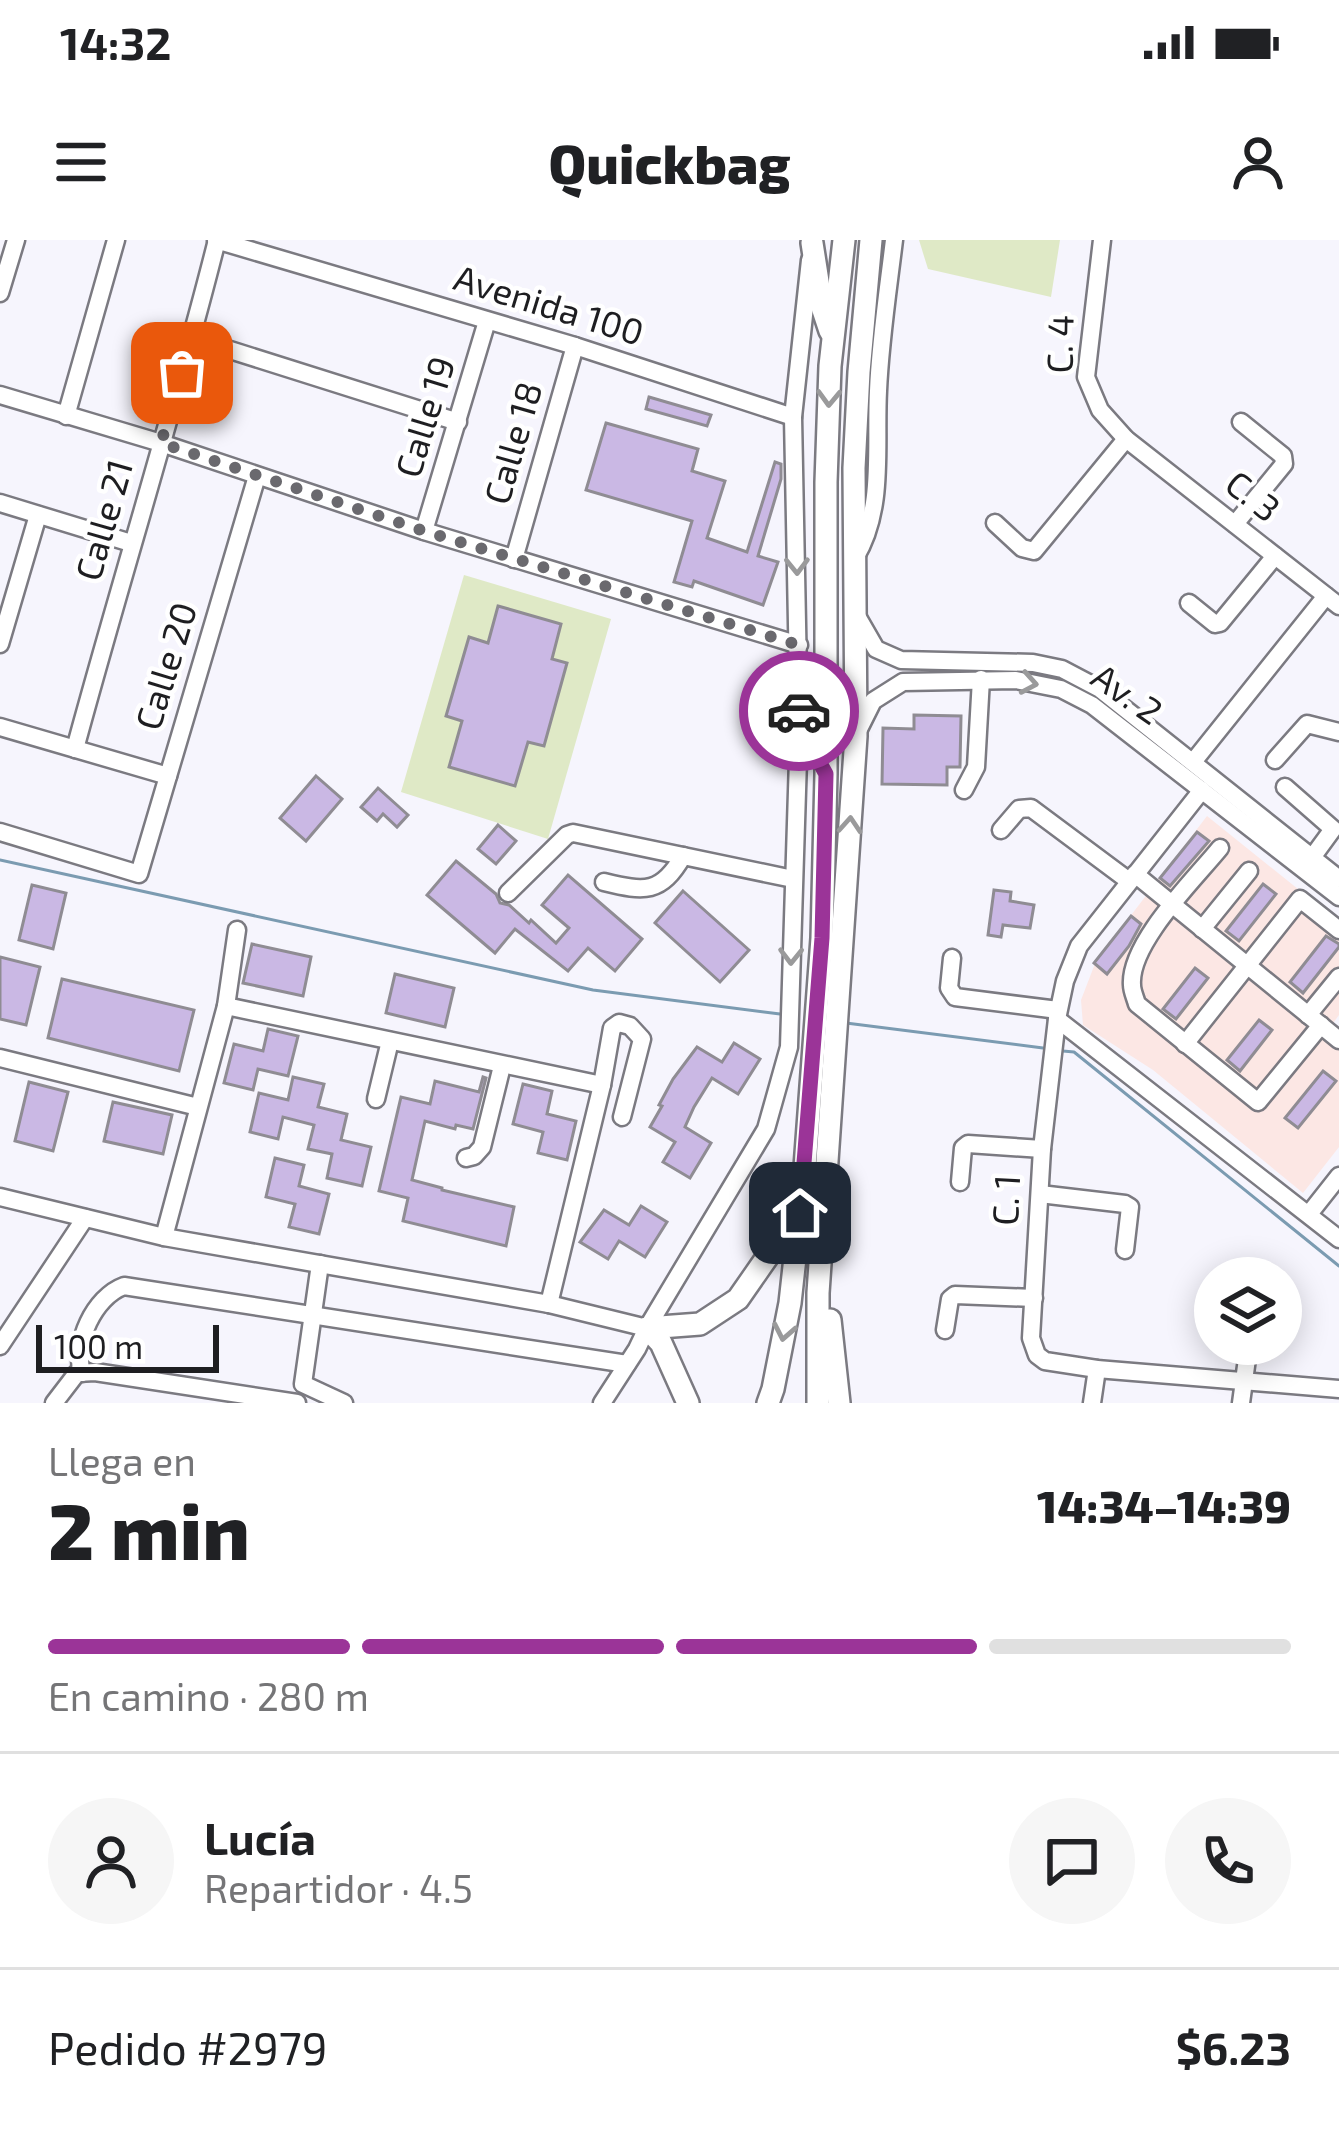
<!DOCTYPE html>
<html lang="es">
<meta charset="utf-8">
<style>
:root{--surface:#fff;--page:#f6f6f6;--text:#202124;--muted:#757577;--line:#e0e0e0;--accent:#9b3498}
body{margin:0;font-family:"Exo 2",sans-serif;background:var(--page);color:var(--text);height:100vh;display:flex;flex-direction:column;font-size:45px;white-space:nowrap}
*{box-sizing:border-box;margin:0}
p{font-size:39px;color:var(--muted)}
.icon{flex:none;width:66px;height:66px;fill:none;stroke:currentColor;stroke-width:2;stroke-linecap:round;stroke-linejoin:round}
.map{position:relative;height:1163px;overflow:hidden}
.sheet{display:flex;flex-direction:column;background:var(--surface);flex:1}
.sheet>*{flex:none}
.fabs{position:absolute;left:1194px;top:1017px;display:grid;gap:24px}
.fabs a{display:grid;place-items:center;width:108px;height:108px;border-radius:50%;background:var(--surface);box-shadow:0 6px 30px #0003;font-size:60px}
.scale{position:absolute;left:36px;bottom:30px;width:183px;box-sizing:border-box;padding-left:12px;border:6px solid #1e1e21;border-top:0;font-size:33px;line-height:42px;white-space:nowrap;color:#1e1e21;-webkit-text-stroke:9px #fff;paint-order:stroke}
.pin{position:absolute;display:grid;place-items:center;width:102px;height:102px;color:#fff;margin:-51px;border-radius:24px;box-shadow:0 6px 18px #0006}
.courier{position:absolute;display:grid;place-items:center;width:120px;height:120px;margin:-60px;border:9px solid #9b3498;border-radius:50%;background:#fff;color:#222;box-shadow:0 3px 15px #0007}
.overview em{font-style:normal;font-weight:800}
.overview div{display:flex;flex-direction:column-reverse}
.overview{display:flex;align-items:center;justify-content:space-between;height:204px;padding:0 48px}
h1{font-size:78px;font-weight:800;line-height:90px}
.bar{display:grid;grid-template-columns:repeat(4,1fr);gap:18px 12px;align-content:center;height:144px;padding:0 48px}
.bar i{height:15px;border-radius:9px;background:var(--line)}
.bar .current{background:var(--accent)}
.bar p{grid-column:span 4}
.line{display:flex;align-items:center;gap:30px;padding:0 48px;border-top:3px solid var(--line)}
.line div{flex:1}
.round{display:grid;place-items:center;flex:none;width:126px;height:126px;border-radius:63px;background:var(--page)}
.status{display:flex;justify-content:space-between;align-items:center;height:84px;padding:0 60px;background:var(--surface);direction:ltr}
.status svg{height:33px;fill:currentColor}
header{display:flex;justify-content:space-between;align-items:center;height:156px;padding:0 48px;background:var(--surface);font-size:54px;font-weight:800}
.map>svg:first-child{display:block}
.industrial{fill:#fce7e4}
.green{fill:#dfe9c6}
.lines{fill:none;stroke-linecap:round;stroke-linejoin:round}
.stream{stroke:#7b9bb1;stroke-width:3}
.building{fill:#cab8e4;stroke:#8f8c93;stroke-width:3}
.minor-casing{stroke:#7b7a81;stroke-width:21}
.major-casing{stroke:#7b7a81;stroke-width:26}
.minor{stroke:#fff;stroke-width:16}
.major{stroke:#fff;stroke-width:21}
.oneway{stroke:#9a9a9b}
.done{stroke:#6a696e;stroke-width:12;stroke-dasharray:0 21.6}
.route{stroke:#9b3498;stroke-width:15}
.labels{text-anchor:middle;stroke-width:9;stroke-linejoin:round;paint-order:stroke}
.street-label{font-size:36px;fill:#1e1e21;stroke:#fff}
</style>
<div class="status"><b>14:32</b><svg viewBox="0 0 49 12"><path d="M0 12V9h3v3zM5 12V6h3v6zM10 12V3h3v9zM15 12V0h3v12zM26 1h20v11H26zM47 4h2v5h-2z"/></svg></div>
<header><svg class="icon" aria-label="menu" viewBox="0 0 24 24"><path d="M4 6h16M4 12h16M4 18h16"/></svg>Quickbag<svg class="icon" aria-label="person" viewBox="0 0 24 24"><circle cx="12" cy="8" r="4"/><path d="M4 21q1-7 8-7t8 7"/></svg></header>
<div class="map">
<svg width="1339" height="1163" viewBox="0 0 1339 1163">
<rect width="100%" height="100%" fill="#f6f5fd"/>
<polygon class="industrial" points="1207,576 1339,682 1339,775 1331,786 1339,793 1339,907 1303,953 1153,830 1083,785 1081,760 1096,721"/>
<g class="green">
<polygon points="919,0 1060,0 1051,57 928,29"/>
<polygon points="464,335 611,379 548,599 401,552"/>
</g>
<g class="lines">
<g class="stream">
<polyline points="0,620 593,750 780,774"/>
<polyline points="846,783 1043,808"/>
<polyline points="1063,811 1074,812 1339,1026"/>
</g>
</g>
<g class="building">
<polygon points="649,157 711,175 707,186 646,169"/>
<polygon points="606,183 698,209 692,231 725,241 707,298 747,312 775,222 781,224 781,239 758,316 778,322 763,365 694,341 692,347 674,342 692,281 586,250"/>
<polygon points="498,366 561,384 552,419 567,423 544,506 528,502 515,546 449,527 462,481 446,476 469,397 488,403"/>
<polygon points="914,475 961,476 960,527 947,527 947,545 882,544 883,488 914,489"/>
<polygon points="316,536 342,559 306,601 280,578"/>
<polygon points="378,548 408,575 397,587 383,574 377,581 361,567"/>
<polygon points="498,585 516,601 496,624 478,609"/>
<polygon points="1197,592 1209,601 1170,646 1160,638"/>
<polygon points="456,621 496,654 500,663 509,665 529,683 531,680 556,703 569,688 542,665 568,635 642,699 615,731 588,708 568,731 515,689 495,713 427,655"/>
<polygon points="1263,644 1276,654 1239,701 1226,691"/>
<polygon points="32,645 66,653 53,709 19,700"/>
<polygon points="994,650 1011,652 1010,661 1034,665 1030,688 1003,685 1001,697 988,695"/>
<polygon points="683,651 749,710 720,742 655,683"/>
<polygon points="1131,676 1141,684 1129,706 1107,734 1094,723"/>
<polygon points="1326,696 1339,704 1339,707 1303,753 1290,742"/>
<polygon points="252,704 311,717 303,756 243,743"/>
<polygon points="0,717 40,727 26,785 0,779"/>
<polygon points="1195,728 1208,738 1176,779 1163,769"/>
<polygon points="395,734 454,748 445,787 386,773"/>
<polygon points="62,739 194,770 179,831 48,798"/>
<polygon points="1259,780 1272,790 1240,831 1227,820"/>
<polygon points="268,789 298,796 288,836 258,829 253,850 224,843 234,804 263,811"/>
<polygon points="734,803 760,819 738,854 712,838 694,867 685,887 711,903 690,938 663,922 675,902 650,887 662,866 659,865 673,839 697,807 722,822"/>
<polygon points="1323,831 1336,841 1298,888 1285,878"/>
<polygon points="293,837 324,844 318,867 347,874 341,900 371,907 362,946 327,938 332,914 308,909 314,885 283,877 278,899 250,892 259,853 288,860"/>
<polygon points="483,837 486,838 473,889 456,885 455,889 425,881 412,940 442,948 442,950 514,967 506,1006 403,981 408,958 379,951 401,857 430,864 435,841 479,852"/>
<polygon points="29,842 68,852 53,911 15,901"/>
<polygon points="523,844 552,851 547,874 576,881 567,920 538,913 543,892 513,884"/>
<polygon points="113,862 172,875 163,914 104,901"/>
<polygon points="275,918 304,925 299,946 329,954 319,994 289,987 295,964 266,957"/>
<polygon points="641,966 667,982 645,1017 619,1001 608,1019 580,1002 604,970 629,985"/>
</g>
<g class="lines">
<defs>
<g id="minor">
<polyline points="216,0 575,106 793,177"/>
<polyline points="1102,0 1086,137 1100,170 1126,199 1339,366"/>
<polyline points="0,53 16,0"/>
<polyline points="192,98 458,182"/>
<polyline points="0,155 161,203 424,291 799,405"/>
<polyline points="66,176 116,0"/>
<polyline points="0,263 131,303"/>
<polyline points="995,283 1022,308 1034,311 1126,199"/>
<polyline points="1235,284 1284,224 1283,216 1241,182"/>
<polyline points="424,291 487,81"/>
<path d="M855,318c30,-49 20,-111 23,-167 2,-50 10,-101 16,-151"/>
<polyline points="514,319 575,106"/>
<polyline points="1189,363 1215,384 1220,383 1275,316"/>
<polyline points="857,376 876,409 901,420 1033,423 1062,429 1100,449 1339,639"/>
<polyline points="0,404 38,275"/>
<polyline points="0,487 168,536"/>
<polyline points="856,495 873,461 903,442 1016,440 1061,449 1092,465 1339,657"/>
<path d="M75,509c46,-170 99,-338 142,-509"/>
<polyline points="1275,520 1307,484 1339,492"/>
<polyline points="1193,522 1326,356"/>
<polyline points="1285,547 1333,589 1311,619"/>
<polyline points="964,550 976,527 981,439"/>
<polyline points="1202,550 1079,706 1065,741 1057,779 1042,909 1031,1098 1037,1115 1045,1121 1097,1129 1339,1149"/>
<polyline points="1001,590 1019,569 1031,568 1129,641"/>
<polyline points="0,592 139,634 257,236"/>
<path d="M1220,608c-26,32 -91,95 -88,137 0,6 3,12 5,19l121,98 63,-77"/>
<polyline points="1135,634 1339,800"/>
<path d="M604,642c41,10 57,12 79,-26"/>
<polyline points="508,653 567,595 573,593 793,639"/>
<polyline points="1202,689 1249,631"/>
<polyline points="952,718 949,748 955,757 1058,770"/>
<polyline points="226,766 602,845"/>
<polyline points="1308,775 1339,737"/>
<polyline points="1057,779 1339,999"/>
<polyline points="1185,804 1300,659 1339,690"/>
<polyline points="0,818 198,867"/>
<polyline points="376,859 390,801"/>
<polyline points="466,918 474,916 482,907 502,826"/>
<polyline points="960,942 963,908 968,904 1042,909"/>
<polyline points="1040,954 1125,964 1130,967 1125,1010"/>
<polyline points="0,957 164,997 549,1064 647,1088"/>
<polyline points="1309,974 1339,936"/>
<polyline points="164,997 226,766 237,690"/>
<polyline points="320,1024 303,1144 344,1163"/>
<polyline points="1281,1059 1289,1060"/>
<polyline points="549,1064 602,845 612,788 619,783 630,786 642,799 622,877"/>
<polyline points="945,1090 950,1059 955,1055 1034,1058"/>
<polyline points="0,1106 85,978"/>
<path d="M82,1133c-9,-30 12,-76 42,-87l503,78"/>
<polyline points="54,1163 77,1133 95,1132 297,1163"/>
<polyline points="602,1163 637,1109 647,1088 766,889 789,807 799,487 793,177 810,20"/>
<polyline points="1092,1163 1097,1129"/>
<polyline points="1241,1163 1249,1104"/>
</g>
<g id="major">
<polyline points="812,3 822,67 830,91"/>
<polyline points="830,1080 839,1163"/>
<polyline points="647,1088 700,1084 738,1059 770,1013 795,950"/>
<polyline points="647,1088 661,1103 688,1163"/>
<polyline points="768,1163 773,1149 790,1063 805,927 822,698 826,534 826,242 830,126 844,0"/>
<polyline points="818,1163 818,1053 856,496 854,228 859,132 871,0"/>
</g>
</defs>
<use href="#minor" class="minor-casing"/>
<use href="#major" class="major-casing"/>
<use href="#minor" class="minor"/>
<use href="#major" class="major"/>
</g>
<defs><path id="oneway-chevron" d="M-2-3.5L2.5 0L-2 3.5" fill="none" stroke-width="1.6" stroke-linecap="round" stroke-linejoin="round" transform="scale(3)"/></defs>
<g class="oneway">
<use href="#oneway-chevron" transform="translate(829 158) rotate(92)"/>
<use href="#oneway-chevron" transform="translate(797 326) rotate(89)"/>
<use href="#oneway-chevron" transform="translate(1029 443) rotate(10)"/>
<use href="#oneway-chevron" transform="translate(850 585) rotate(-86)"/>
<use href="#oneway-chevron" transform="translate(791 716) rotate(91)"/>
<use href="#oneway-chevron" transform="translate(784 1092) rotate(101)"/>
</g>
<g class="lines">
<polyline class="done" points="182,133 161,203 424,291 799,405 799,471"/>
<polyline class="route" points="799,471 800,487 826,534 822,698 800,973"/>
</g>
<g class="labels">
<g class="street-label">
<text transform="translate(549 65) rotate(17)" y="13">Avenida 100</text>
<text transform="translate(1060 104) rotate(-89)" y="13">C. 4</text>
<text transform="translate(425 177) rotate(-73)" y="13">Calle 19</text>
<text transform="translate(513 203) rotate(-74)" y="13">Calle 18</text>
<text transform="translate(1253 256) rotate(38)" y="13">C. 3</text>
<text transform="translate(104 280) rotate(-74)" y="13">Calle 21</text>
<text transform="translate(166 426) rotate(-73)" y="13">Calle 20</text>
<text transform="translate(1127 454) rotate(35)" y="13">Av. 2</text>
<text transform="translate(1006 960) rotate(-87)" y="13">C. 1</text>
</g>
</g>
</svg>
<div class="fabs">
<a><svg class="icon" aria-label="layers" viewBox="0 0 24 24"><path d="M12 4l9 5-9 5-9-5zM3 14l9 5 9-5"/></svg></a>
</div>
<div class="scale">100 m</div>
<div class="pin" style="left:182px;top:133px;background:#ea580c"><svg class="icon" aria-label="bag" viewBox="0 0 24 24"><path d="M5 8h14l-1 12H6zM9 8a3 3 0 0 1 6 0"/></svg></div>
<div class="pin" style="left:800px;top:973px;background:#1f2937"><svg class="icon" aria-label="home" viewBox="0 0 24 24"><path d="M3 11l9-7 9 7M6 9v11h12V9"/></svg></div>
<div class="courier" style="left:799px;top:471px"><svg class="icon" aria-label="car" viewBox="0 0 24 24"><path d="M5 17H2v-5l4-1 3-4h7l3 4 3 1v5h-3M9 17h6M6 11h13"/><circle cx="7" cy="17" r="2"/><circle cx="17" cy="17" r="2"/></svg></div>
</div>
<section class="sheet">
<div class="overview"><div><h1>2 min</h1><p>Llega en</p></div><em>14:34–14:39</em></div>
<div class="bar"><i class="current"></i><i class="current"></i><i class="current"></i><i></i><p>En camino · 280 m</p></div>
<div class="line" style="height:216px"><a class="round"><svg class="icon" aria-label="person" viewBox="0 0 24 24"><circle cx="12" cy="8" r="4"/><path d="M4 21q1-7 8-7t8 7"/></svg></a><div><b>Lucía</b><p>Repartidor · 4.5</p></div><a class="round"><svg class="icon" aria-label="chat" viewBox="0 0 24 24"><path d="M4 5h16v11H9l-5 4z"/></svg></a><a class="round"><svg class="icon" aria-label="phone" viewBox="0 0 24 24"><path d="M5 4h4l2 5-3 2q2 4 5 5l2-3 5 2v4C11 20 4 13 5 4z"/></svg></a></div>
<div class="line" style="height:156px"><div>Pedido #2979</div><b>$6.23</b></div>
</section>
